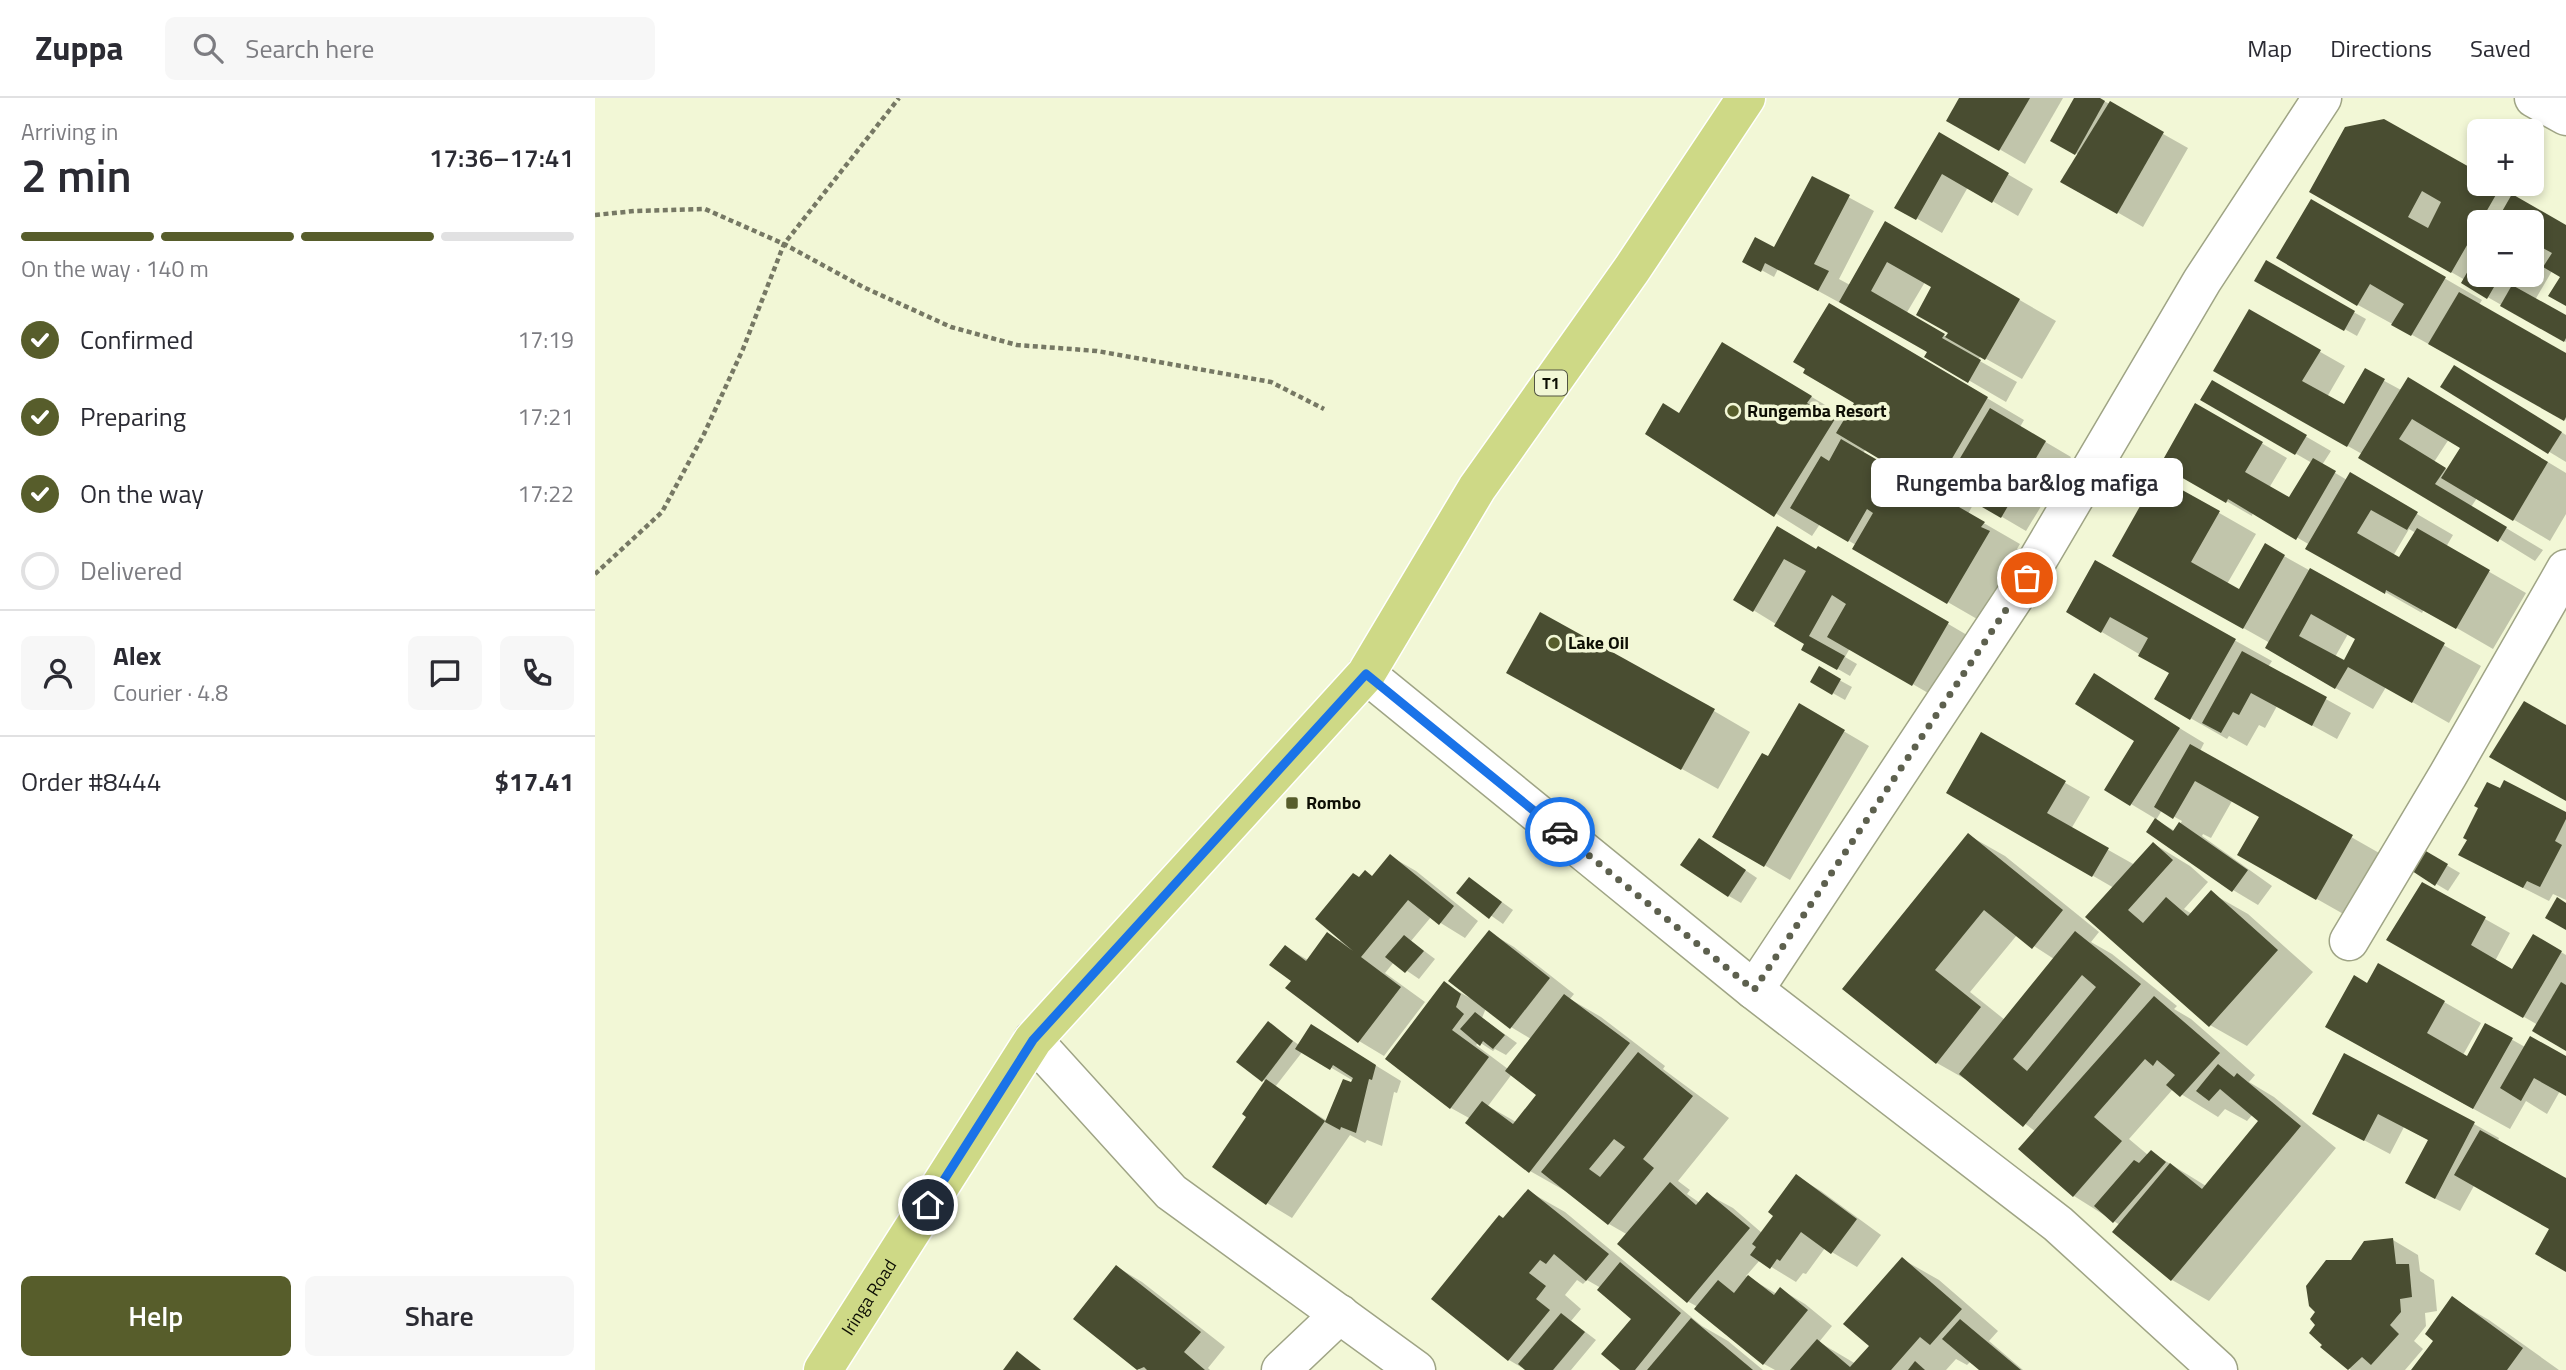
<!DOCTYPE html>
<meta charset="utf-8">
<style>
:root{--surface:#fff;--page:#f7f7f7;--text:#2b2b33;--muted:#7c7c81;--line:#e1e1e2;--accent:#575d2b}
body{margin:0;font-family:"Titillium Web",sans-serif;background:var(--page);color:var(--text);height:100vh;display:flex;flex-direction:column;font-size:26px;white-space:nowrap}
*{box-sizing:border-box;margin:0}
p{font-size:23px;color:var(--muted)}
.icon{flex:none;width:38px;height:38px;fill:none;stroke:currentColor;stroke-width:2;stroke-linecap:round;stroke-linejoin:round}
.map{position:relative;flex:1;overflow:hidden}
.drawer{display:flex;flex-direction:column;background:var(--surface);width:595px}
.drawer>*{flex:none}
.fabs{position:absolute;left:1872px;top:21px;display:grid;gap:14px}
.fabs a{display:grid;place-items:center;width:77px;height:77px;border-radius:10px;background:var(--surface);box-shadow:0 4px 10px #0003;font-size:35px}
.pin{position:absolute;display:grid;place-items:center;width:60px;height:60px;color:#fff;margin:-30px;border:4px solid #fff;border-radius:50%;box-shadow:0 2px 7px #0007}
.courier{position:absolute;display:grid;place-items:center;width:70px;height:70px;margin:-35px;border:5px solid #1a73e8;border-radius:50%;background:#fff;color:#222;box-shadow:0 2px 9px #0007}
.bubble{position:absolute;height:49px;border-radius:10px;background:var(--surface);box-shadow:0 4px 10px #0003;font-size:23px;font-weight:600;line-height:49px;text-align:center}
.headline em{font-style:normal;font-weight:600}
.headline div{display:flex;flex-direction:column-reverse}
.headline{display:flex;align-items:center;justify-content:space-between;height:119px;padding:0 21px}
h1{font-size:46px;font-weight:600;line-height:52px}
.bar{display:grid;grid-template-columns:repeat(4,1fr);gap:10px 7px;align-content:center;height:84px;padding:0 21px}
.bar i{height:9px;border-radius:5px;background:var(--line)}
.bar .active{background:var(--accent)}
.bar p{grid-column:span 4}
.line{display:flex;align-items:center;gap:18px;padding:0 21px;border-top:2px solid var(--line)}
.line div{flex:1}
.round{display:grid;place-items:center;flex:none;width:74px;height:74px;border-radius:10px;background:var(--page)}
ol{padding:0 21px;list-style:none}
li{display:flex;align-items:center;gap:21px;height:77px}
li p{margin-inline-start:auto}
li .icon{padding:7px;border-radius:50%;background:var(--accent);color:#fff;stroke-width:4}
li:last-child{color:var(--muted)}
li i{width:38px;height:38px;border:4px solid var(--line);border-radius:50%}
.primary-button{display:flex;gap:14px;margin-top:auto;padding:14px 21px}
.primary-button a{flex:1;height:80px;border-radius:10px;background:var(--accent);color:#fff;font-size:28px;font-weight:600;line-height:80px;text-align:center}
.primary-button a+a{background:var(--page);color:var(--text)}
header{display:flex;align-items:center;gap:42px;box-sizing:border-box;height:98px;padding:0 35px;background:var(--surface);border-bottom:2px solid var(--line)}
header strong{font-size:33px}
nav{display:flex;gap:38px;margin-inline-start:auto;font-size:24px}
.search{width:490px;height:63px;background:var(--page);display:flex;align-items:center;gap:18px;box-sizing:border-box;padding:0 24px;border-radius:10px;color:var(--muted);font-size:26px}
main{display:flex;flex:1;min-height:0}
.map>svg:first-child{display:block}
.shadow{fill:#0003;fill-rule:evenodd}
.building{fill:#494d31;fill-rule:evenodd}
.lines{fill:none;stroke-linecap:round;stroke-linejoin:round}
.minor-casing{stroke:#9fa485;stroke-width:41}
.highway-casing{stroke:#fff;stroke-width:41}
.path{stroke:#767864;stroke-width:4.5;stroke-dasharray:5 3.5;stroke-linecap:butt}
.minor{stroke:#fff;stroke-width:38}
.highway{stroke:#ced986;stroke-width:38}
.done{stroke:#5d604e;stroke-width:7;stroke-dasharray:0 12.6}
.route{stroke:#1a73e8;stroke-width:9}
.poi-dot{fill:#575d2b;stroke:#f2f7d6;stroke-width:2.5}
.labels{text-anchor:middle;stroke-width:7;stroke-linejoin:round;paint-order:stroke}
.shield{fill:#f2f7d6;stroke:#525443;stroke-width:2}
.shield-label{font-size:16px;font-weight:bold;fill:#0d0e04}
.poi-label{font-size:18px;font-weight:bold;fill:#0d0e04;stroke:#f2f7d6;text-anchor:start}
.street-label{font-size:18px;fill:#0d0e04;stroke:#f2f7d6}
</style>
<header>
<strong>Zuppa</strong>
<div class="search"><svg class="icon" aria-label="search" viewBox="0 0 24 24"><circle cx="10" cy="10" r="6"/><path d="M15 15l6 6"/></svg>Search here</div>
<nav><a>Map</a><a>Directions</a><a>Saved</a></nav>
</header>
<main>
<section class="drawer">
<div class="headline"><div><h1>2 min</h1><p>Arriving in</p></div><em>17:36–17:41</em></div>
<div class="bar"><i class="active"></i><i class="active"></i><i class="active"></i><i></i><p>On the way · 140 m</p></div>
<ol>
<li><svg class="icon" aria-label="check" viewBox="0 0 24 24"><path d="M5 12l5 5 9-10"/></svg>Confirmed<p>17:19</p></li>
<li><svg class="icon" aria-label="check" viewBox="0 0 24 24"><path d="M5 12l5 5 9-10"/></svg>Preparing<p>17:21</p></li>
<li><svg class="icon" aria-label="check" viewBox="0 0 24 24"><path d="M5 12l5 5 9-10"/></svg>On the way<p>17:22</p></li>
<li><i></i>Delivered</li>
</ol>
<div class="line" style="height:126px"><a class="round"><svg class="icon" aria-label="person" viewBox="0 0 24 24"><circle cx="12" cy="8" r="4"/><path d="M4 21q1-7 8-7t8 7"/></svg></a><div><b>Alex</b><p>Courier · 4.8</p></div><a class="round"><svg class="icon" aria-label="chat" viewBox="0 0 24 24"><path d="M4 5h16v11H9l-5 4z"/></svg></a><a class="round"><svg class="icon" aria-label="phone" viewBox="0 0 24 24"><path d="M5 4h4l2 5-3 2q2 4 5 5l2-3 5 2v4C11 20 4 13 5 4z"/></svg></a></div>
<div class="line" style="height:91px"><div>Order #8444</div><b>$17.41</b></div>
<div class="primary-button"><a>Help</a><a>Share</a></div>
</section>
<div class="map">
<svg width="1971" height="1272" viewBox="0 0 1971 1272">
<rect width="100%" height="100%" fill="#f2f7d6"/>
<g class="shadow">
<polygon points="1366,0 1468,0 1430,66 1354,22"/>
<polygon points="1481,0 1502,0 1515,6 1593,50 1548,129 1468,83 1484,57 1458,43"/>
<polygon points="1344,36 1438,91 1423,118 1373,89 1347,135 1302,109"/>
<path d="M1218,80l61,33 -35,68 11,6 36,-62 170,98 -34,58 -41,-23 -3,4 39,22 -11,20 -79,-46 3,-4 -152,-83 -4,8 -29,-16 30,-11zM1330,184l8,5 17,46 -3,4 -41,-23z"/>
<path d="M1899,86l72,43v77l-4,-27 -10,-6 -17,29 31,17v25l-103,-59 2,-3 -154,-88zM1885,124h52v53h-52z"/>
<polygon points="1716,103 1887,202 1884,207 1971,257 1971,322 1763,207"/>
<polygon points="1671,165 1771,221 1762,238 1662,182"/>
<path d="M1655,214l95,54 -18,31 18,10 21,-36 35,19 44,10 121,73v41l-16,27 -73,-43 -6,9 72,43 -8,11 -173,-107 -147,-83zM1854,341l13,8 -14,23 -14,-8z"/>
<path d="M1272,229l157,93 -4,7 51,30 -45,74 -51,-30 -7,13 52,30 -3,5 8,5 -41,69 -130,-75 2,-3 -36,-21 -8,12 -164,-103 112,-67 87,52 9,-16zM1271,351l40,24 -2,2 -41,-22z"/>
<polygon points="1884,284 1971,337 1971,364 1847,289"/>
<path d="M1618,285l118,68 -9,14 25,15 3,-5 103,60 -7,12 80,46 -33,56 -69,-40 -2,4 -114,-65 2,-3 -57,-33 -1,4 -90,-52 34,-59 91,53 -18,30 21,12 22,-37 -110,-63zM1814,431l7,4 -16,26 -7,-3z"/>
<path d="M1563,380l98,56 -29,50 13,8 26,-46 215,120 -32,57 -63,-36 -13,22 -88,-49 -15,-17 -119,-67zM1753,536l9,5 -13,24 -9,-6z"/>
<polygon points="1182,430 1222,453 1224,450 1389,547 1354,607 1255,550 1250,559 1262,566 1255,578 1208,551 1212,545 1140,501"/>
<polygon points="1500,465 1677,563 1673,569 1756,615 1742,641 1682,608 1670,630 1664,627 1652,648 1634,638 1632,641 1562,601 1576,575 1473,514"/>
<polygon points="1224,571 1257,589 1250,602 1218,584"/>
<path d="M1499,578l110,67 -4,8 188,107 -34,62 -115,-65 22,-38 -29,-16 -21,37 -8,-4 -1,2 70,50 -14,19 -25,-15 -85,-59 8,-12 -50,-30 31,-48 -60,-38zM1567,712l20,11 -7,10 -19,-11z"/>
<polygon points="950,595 1119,613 1155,634 1123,691"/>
<polygon points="1204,607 1274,648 1195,782 1120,738 1173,660"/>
<polygon points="1386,637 1495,699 1476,731 1540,767 1559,746 1595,768 1613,784 1589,811 1597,816 1616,795 1653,816 1718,874 1652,948 1615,927 1493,819 1519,790 1353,694"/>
<polygon points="1885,710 1971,716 1971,802 1958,796 1954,803 1891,771 1874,741"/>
<path d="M1373,737l37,21 94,76 -8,10 21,12 65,52 -3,3 17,10 64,56 -6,7 25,15 62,51 -127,153 -37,-21 -52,-55 -46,-29 -38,-64 -62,-48 -37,-21 -93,-74zM1422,837l37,24 -49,61 -35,-28zM1578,991l45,28 7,-8 22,12 6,-7 8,6 -55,66 -55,-34 -3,3 -19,-16z"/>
<polygon points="1116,749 1162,780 1146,805 1134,798"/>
<polygon points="1824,751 1865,775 1853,793 1813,769"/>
<polygon points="795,758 821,773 883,823 870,840 836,819 816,843 840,861 824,881 799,864 790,875 830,904 789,958 764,943 698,882 690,849 713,862 733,836 745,843 764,780 770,774 778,779"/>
<polygon points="886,789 918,812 908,826 864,795"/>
<polygon points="1890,821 1915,835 1900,863 1917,874 1939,838 1971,857 1971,951 1943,927 1794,841"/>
<path d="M894,834l25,15 60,47 -4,5 31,18 64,49 -2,3 66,49 -51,63 12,9 -3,4 13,9 7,-9 26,14 29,25 13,-17 21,-40 25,15 60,44 -24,32 -32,-19 -19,26 -3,-1 -7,9 -36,-22 -14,16 31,18 3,-5 25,15 27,22 -13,16 37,22 16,-18 30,-87 37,21 59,51 -9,10 34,29h-41l-11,-9 -4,4 -11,-6 -10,11h-171l-11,-6 -66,-57 -11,-6 -59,-66 -19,-11 -42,-32 -37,-21 -61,-53 -18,-10 -6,-124 25,14zM891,910l25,19 20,12 -23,30 -32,-24 3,-3 14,9 2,-2 11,6 11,-12 -35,-25zM917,976l26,20 -22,28 -28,-16z"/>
<polygon points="1784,867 1886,925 1868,957 1872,960 1891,927 1930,949 1971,960 1971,996 1965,993 1952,1016 1931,1003 1915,1031 1768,950 1773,887"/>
<path d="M673,925l31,22 37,-4 65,40 -4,12 -3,-1 -12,54 -15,-6 -2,3 -15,-8 -58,83 -25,-15 -18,-86 17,-35 -3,-2zM708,953l54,32 -30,38 -52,-34z"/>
<polygon points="1749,958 1879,1026 1904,1040 1903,1043 1971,1083 1971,1172 1957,1131 1880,1086 1865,1113 1837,1099 1835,1043 1809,1029 1795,1056 1744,1029"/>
<polygon points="933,1093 970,1114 1107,1228 1133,1243 1168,1272 1027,1272 1039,1221 1006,1190 992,1182 988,1186 982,1182 970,1197 986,1211 976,1223 1001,1242 976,1272 931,1272 914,1262 909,1122"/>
<polygon points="1798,1142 1823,1157 1825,1173 1839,1182 1842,1213 1830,1215 1831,1228 1819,1243 1828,1251 1810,1272 1756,1272 1728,1249 1757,1163"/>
<polygon points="522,1169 547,1184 630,1249 613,1270 615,1272 545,1272 480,1221"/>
<polygon points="1858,1201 1894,1222 1964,1272 1819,1272 1840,1242"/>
</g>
<g class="building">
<polygon points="1364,0 1435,0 1404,53 1351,23"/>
<polygon points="1479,0 1505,0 1510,3 1480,57 1455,43"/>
<polygon points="1515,3 1569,34 1522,116 1465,84"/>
<path d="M1789,21l96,54v11l21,2 -50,87 -142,-81 36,-65zM1827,93l19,11 -13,26 -20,-11z"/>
<polygon points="1344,34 1414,75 1397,105 1347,76 1321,122 1299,110"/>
<polygon points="1217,78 1255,97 1219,166 1234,173 1223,193 1170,165 1166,174 1147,164 1160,139 1179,149"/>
<polygon points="1917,96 1971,127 1971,208 1953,198 1965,179 1948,169 1957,155 1937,144 1937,124 1901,124"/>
<polygon points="1716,101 1851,179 1816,238 1796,227 1809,206 1775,186 1762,208 1681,160"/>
<polygon points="1290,123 1425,201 1390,262 1350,239 1353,235 1321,217 1336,189 1292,164 1276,193 1350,236 1347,240 1386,262 1373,285 1329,259 1332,254 1244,204"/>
<polygon points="1885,152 1885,177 1906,177 1892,201 1866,185"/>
<polygon points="1671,162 1760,213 1749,233 1659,183"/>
<polygon points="1917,187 1971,217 1971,240 1969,244 1905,208"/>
<polygon points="1864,194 1971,255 1971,319 1969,323 1833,246"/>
<polygon points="1234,205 1393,299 1338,393 1241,335 1259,305 1208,275 1210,271 1198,264"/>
<polygon points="1654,211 1726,252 1707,283 1749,306 1770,270 1790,281 1752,349 1618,273"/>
<polygon points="1127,244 1217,298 1212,305 1240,321 1179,419 1050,336 1068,305 1084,315"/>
<polygon points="1859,267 1967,334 1953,356 1845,289"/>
<polygon points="1813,279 1953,364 1918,423 1846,380 1865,350 1817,321 1804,341 1851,370 1840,386 1912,429 1903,444 1763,360"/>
<polygon points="1617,282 1712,337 1700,357 1605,302"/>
<polygon points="1600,305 1668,344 1650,374 1694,399 1718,360 1741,373 1701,442 1633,401 1631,405 1565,367"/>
<polygon points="1395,310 1451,343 1406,420 1349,387"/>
<polygon points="1246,341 1390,424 1386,429 1395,433 1352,506 1257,451 1278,415 1272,411 1253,444 1195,410 1226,358 1234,363"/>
<polygon points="1755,374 1823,414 1812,432 1776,412 1762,435 1804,459 1822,430 1895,472 1861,531 1791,492 1790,496 1710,451"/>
<polygon points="1562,378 1625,413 1596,464 1644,491 1670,445 1690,457 1648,531 1517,458"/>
<polygon points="1182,428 1221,451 1223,448 1354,524 1317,588 1232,539 1251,506 1237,497 1214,538 1250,558 1242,572 1206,552 1209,546 1179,528 1211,473 1189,461 1158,514 1138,502"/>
<polygon points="1500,462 1641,541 1595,622 1559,601 1574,575 1543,558 1553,540 1515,519 1506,535 1471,514"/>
<path d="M1715,470l135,75 -33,60 -64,-36 -13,22 -70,-41zM1716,516l44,25 -11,21 -45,-24z"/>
<polygon points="945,514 1120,611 1086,672 911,575"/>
<polygon points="1647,553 1732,599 1717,628 1656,595 1644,617 1638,614 1626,635 1607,625"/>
<polygon points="1224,568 1246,581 1237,597 1215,584"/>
<polygon points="1499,575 1585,630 1535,708 1509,692 1539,643 1480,606"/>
<polygon points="1929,603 1971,627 1971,703 1894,659"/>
<polygon points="1204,605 1250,632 1169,769 1117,739 1167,655 1173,658"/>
<polygon points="1386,634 1471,683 1452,715 1514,750 1497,779 1351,695"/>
<polygon points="1595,646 1758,737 1721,802 1642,757 1664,719 1600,683 1578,721 1559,709"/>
<polygon points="1909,682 1971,714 1971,721 1960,743 1967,747 1945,789 1932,783 1928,790 1863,757 1872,742 1868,740 1883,710 1879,708 1892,684 1905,690"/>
<polygon points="1560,720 1578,733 1584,724 1653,772 1637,794 1551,734"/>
<polygon points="1373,735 1468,812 1437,851 1389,812 1340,872 1386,909 1341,966 1247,891"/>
<polygon points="1104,740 1151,772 1133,799 1085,767"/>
<polygon points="1558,744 1578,762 1533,812 1548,825 1571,799 1593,818 1616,792 1683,852 1614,929 1490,819"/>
<polygon points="1824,749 1853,766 1840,788 1811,769"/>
<polygon points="795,756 859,808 844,827 813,802 766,859 806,889 763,945 690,890 696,883 674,867 690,847 711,863 732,834 758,853 720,821 758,775 764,779 770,772 777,778"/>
<polygon points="874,779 907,804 894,821 861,795"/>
<polygon points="1827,784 1891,819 1876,847 1917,871 1938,836 1967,853 1928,920 1791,842"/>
<polygon points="1962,799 1971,805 1971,832 1950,820"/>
<polygon points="894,832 955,880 915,931 853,883"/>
<path d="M1480,833l66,53 -118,143 -64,-53zM1487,877l14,12 -69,84 -14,-12z"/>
<polygon points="809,837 829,853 810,875 790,859"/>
<polygon points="1783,865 1850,903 1832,935 1872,958 1890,925 1918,940 1878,1011 1730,929 1759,877 1772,885"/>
<polygon points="849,883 866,896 861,909 869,916 857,932 894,959 855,1011 790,961"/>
<polygon points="1966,884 1971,887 1971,953 1937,933"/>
<polygon points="969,896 1035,945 934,1075 870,1025 887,1003 918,1026 941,997 910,973"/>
<polygon points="1559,898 1625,955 1585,999 1571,987 1580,977 1562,962 1558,968 1550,961 1499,1019 1527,1043 1478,1099 1423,1051"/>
<polygon points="880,914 910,937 898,951 888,943 885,948 865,931"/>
<polygon points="673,923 698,943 667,984 641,964"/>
<polygon points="716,926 781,967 777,982 774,981 761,1035 746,1029 745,1032 730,1024 748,981 756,984 758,980 738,967 735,972 700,951"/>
<polygon points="1935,938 1971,958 1971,998 1939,980 1926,1003 1905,990"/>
<path d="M1043,954l55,44 -50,63 11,9 -46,57 -67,-53zM1019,1041l11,8 -25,30 -11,-8z"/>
<polygon points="1749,955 1880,1024 1840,1101 1810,1085 1833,1042 1783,1016 1769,1043 1717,1016"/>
<polygon points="1623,966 1639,979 1642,975 1706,1028 1576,1183 1517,1134 1575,1065 1607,1091 1663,1023 1625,991 1614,1003 1601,993"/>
<polygon points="671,981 730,1023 671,1107 617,1069 651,1019 647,1016"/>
<polygon points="1885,1032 1971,1080 1971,1174 1940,1156 1954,1131 1859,1077"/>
<polygon points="1556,1052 1571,1064 1518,1125 1499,1108 1539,1062 1544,1065"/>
<polygon points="1201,1076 1262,1121 1236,1156 1206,1134 1185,1163 1182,1161 1175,1171 1155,1157 1161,1149 1157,1146 1178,1118 1173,1114"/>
<polygon points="1075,1084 1101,1107 1112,1094 1155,1130 1092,1205 1022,1146"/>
<polygon points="933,1091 1014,1156 991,1183 959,1156 951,1166 945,1162 934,1175 951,1188 941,1201 955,1212 913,1263 836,1201 904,1117 908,1120"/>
<polygon points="1798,1140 1801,1166 1814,1166 1817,1199 1805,1201 1806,1214 1795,1227 1804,1236 1776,1267 1767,1259 1753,1272 1725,1249 1727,1247 1714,1235 1720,1227 1715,1221 1720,1214 1714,1208 1711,1188 1731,1162 1756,1162 1769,1143"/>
<polygon points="1307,1159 1367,1211 1335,1247 1325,1239 1296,1272 1195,1272 1222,1241 1255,1269 1274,1248 1248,1226"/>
<polygon points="1025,1164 1086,1215 1040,1272 1025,1272 1006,1256 1036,1221 1002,1192"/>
<polygon points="521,1167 606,1234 589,1254 610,1272 552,1272 549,1269 542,1272 478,1221"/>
<polygon points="1153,1177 1179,1197 1185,1189 1213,1212 1168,1267 1099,1211 1123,1182 1139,1195"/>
<polygon points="1857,1198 1928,1250 1912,1272 1816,1272 1838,1243 1830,1236"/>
<polygon points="966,1215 990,1234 958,1272 930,1272 923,1266"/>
<polygon points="1096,1220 1158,1272 1052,1272"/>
<polygon points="1365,1221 1426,1272 1384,1272 1347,1241"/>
<polygon points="422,1253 446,1272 408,1272"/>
<polygon points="1320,1263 1330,1272 1313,1272"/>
</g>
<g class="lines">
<defs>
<g id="minor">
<polyline points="1939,0 1971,18"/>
<polyline points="771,576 1159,892 1463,1126 1623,1272"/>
<polyline points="1754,843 1853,677 1971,471"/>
<polyline points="1159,892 1432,480 1607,183 1727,0"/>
<polyline points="438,942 576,1094 821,1272"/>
<polyline points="686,1272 745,1216"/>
</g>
<g id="highway">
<path id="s1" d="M228,1272l210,-330 333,-366 111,-186 155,-219 114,-171"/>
</g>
</defs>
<use href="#minor" class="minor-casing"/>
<use href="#highway" class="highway-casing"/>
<g class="path">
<polyline points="0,117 39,113 110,111 189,146 268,189 356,229 422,247 502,253 676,284 729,311"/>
<polyline points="0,476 67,414 109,336 148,251 189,146 304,0"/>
</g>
<use href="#minor" class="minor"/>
<use href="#highway" class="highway"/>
</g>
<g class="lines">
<polyline class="done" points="965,734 1159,892 1432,480"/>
<polyline class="route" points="333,1107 438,942 771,576 965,734"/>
</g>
<g class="poi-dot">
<circle cx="1138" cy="313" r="7"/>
<circle cx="959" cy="545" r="7"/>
<rect x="690" y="698" width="14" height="14" rx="3.5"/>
</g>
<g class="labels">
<rect class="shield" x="940" y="272.5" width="32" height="25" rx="5"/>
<g class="shield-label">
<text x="956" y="291">T1</text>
</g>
<g class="poi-label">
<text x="1152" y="319">Rungemba Resort</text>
<text x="973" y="551">Lake Oil</text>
<text x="711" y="711">Rombo</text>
</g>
<g class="street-label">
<text dy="6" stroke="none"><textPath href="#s1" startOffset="86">Iringa Road</textPath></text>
</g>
</g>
</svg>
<div class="fabs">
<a>+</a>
<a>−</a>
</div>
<div class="pin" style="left:1432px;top:480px;background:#ea580c"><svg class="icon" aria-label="bag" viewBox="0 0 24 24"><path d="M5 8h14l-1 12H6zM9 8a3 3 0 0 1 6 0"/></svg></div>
<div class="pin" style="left:333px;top:1107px;background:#1f2937"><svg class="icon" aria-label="home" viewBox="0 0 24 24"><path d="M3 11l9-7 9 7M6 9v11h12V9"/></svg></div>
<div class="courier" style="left:965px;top:734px"><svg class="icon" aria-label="car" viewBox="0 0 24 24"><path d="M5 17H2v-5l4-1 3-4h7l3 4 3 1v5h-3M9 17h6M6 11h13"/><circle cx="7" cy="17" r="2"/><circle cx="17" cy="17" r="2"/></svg></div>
<div class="bubble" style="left:1276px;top:360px;width:312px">Rungemba bar&amp;log mafiga</div>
</div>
</main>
